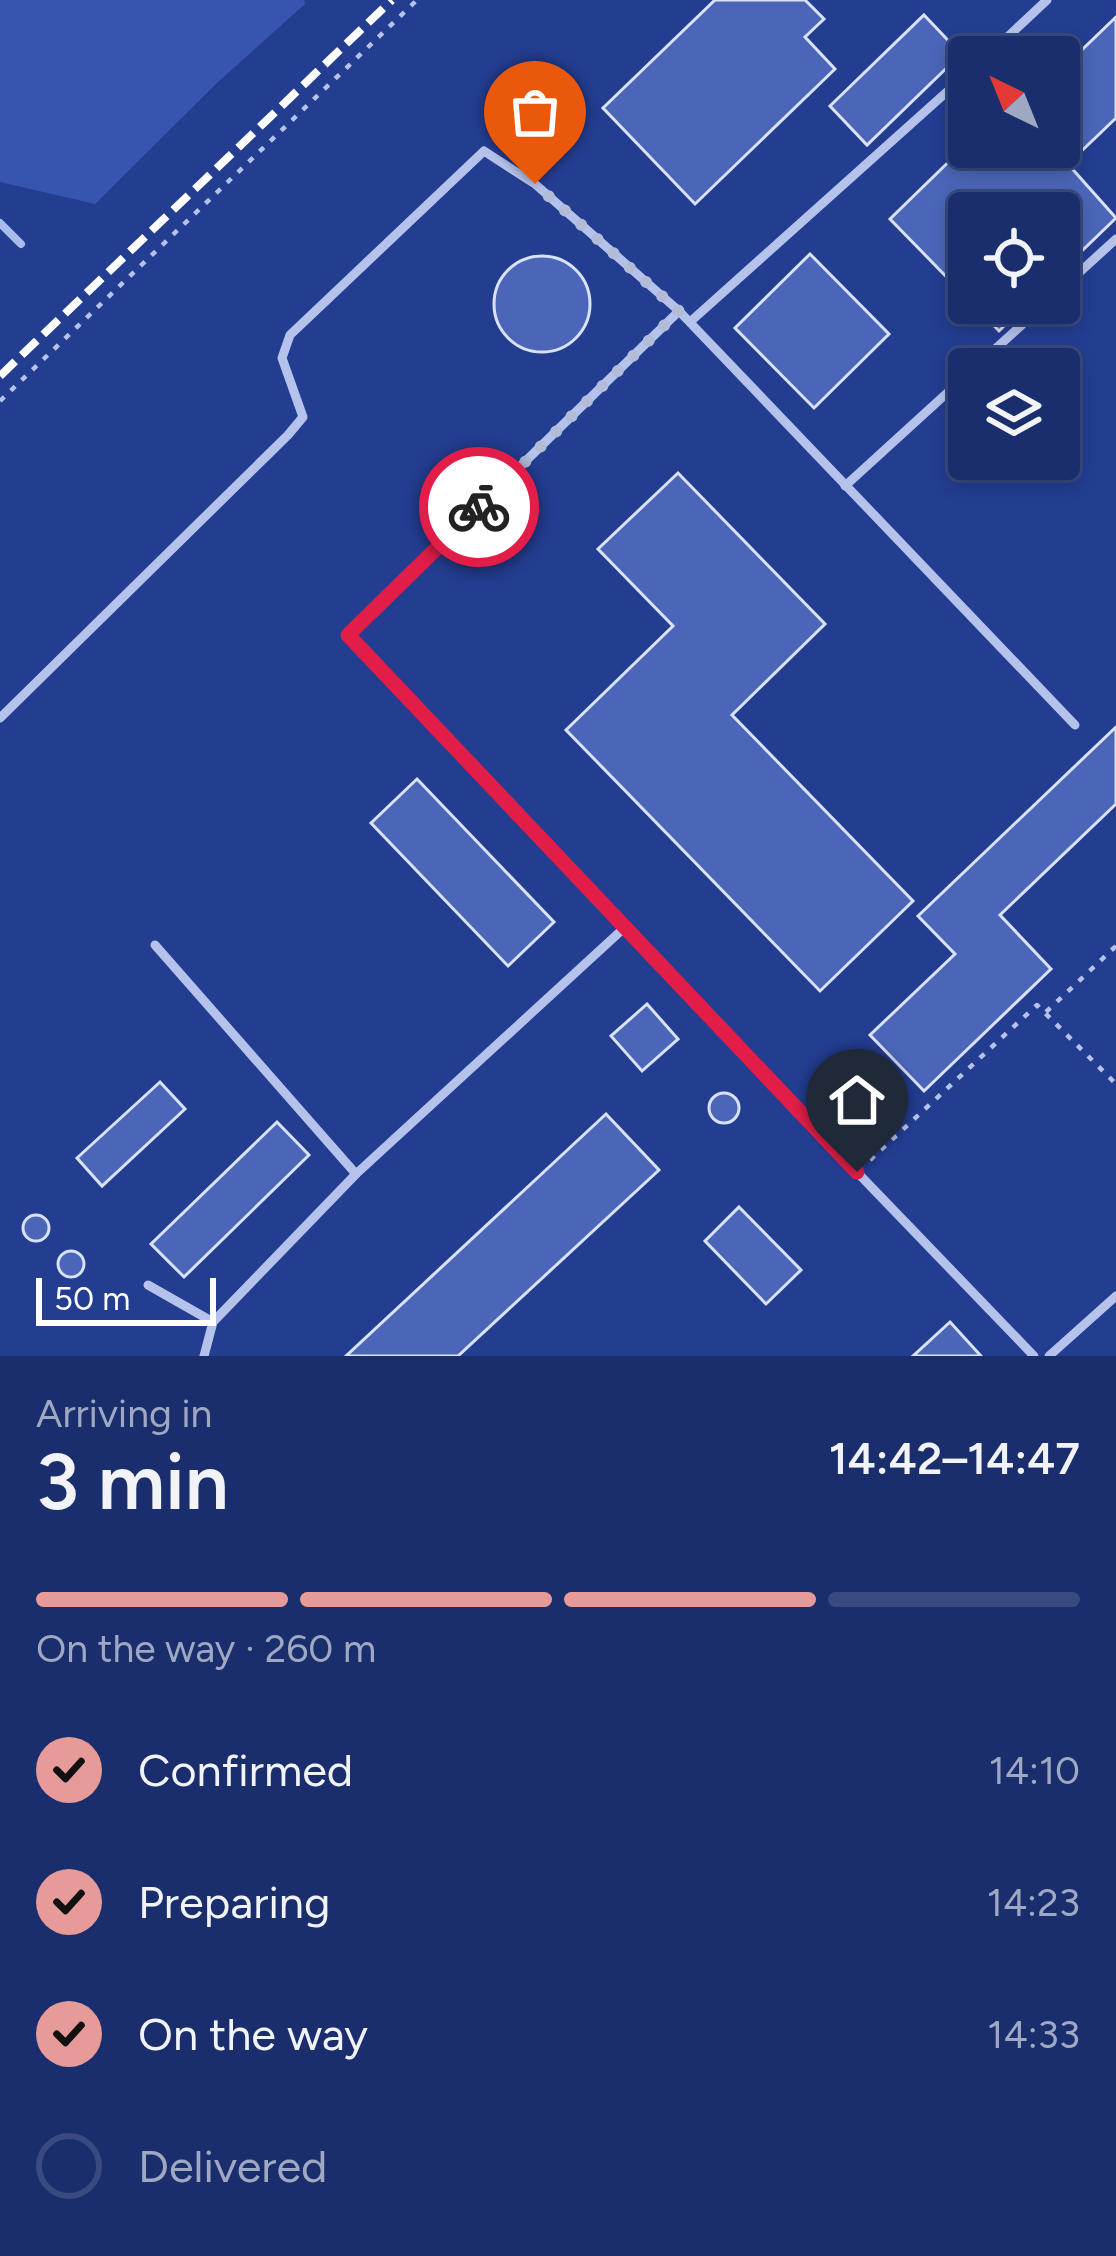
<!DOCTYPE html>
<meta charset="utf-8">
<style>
:root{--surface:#1a2e6d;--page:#233672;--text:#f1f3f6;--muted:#9fa8c2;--line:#384a80;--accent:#e69b98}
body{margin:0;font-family:Figtree,sans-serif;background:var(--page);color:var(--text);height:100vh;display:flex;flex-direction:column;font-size:45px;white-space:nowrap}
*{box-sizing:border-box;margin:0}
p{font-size:39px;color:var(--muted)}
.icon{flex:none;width:66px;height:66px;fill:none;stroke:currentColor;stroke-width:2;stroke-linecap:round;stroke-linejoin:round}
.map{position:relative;height:1356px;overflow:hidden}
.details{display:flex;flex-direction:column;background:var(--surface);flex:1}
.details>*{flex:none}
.needle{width:78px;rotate:317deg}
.controls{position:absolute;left:948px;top:36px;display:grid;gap:24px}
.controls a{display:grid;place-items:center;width:132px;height:132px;border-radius:12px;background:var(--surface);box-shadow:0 6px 18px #0003,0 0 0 3px var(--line);font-size:60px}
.scale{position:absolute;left:36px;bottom:30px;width:180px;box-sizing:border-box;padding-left:12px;border:6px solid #fff;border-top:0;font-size:33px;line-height:42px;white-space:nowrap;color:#fff;-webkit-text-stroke:9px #233d91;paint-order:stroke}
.pin{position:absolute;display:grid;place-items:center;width:102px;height:102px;color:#fff;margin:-123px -51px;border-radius:50% 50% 50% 0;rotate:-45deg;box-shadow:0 0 12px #0007}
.pin .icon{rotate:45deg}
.courier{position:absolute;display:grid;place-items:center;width:120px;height:120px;margin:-60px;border:9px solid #e11d48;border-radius:50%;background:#fff;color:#222;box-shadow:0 3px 15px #0007}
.head em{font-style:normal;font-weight:600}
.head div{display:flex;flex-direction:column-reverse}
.head{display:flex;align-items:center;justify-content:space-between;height:204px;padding:0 36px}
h1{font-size:78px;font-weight:600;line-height:90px}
.bar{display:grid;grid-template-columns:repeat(4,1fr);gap:18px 12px;align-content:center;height:144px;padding:0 36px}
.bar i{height:15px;border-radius:9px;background:var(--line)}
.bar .selected{background:var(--accent)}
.bar p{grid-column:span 4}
ol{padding:0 36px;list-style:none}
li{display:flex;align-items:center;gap:36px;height:132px}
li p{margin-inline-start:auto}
li .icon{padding:12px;border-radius:50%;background:var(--accent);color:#111;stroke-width:4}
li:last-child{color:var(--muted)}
li i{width:66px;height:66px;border:6px solid var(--line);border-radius:50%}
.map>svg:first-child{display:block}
.green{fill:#3755ae}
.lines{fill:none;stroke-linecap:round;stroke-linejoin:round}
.stream{stroke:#a9bbed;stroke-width:8}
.building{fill:#4b66b8;stroke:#dae2f9;stroke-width:3}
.path{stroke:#b5c3ec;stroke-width:4.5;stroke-dasharray:6 9;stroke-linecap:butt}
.service{stroke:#b5c3ec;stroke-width:9}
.rail{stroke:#fff;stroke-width:8;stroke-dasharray:21 9;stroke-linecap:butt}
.done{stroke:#b2bbd8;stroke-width:12;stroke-dasharray:0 21.6}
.route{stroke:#e11d48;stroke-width:15}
</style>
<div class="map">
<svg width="1116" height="1356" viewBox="0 0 1116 1356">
<rect width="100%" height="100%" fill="#233d91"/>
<polygon class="green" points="0,0 304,0 305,4 218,82 95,204 0,182"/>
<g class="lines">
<polyline class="stream" points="0,223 21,244"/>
</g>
<g class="building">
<polygon points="715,0 805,0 824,19 805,37 835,69 695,204 603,108"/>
<polygon points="924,15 961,54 867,145 830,106"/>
<polygon points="1116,17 1116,118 1068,164 1116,218 1059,273 1059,213 969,213 969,300 890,219 969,142 969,147 1059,147 1059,72"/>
<polygon points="810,254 889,334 814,408 735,328"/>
<circle cx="542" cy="304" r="48"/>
<polygon points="972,303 1028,303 999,331"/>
<polygon points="678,473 825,624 732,715 913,901 820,991 566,730 673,626 598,549"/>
<polygon points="1116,727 1116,804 1000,915 1051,969 924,1091 870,1035 955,954 918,916"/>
<polygon points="417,779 554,922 508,966 371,823"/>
<polygon points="647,1004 678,1039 642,1071 611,1036"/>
<polygon points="160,1082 185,1109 102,1186 77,1158"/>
<circle cx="724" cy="1108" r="15"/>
<polygon points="606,1114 659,1170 458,1356 346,1356"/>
<polygon points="277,1122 309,1155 184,1277 151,1244"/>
<polygon points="739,1207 801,1270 766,1304 705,1241"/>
<circle cx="36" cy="1228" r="13"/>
<circle cx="71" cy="1264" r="13"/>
<polygon points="950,1322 981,1356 913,1356"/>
</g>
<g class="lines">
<g class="path">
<polyline points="0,401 417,0"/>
<polyline points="1046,1012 1116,946"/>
<polyline points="870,1160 1037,1005 1116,1084"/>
</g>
<g class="service">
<polyline points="986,57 1047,0"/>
<polyline points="1059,291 1116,239"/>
<polyline points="690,322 969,72"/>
<polyline points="973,369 1046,303"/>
<polyline points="845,486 969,373"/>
<polyline points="0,718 288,435 303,417 282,358 290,335 484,151 535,184 679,311"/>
<polyline points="155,945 356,1174"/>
<polyline points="148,1285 213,1322"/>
<polyline points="204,1356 213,1322 356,1174 623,929"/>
<polyline points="1034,1356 623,929 348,635 679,311 1075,725"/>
<polyline points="1049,1356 1116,1296"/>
</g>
<polyline class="rail" points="0,376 392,0"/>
</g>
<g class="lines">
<polyline class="done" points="479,507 679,311 535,184"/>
<polyline class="route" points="479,507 348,635 857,1172"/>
</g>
</svg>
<div class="controls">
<a><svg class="needle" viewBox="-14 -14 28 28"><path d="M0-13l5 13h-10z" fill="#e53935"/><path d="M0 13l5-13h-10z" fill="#9fa8c2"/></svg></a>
<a><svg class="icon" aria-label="locate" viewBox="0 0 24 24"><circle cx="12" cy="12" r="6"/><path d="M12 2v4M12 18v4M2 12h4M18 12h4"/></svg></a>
<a><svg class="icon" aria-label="layers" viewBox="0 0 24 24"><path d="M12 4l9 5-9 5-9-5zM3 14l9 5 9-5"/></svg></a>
</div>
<div class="scale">50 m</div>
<div class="pin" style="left:535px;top:184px;background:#ea580c"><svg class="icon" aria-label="bag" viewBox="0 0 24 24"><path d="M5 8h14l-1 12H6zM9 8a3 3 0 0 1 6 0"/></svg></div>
<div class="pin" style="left:857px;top:1172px;background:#1f2937"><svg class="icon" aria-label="home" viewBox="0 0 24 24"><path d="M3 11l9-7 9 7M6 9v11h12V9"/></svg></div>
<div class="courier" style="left:479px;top:507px"><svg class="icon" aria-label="bike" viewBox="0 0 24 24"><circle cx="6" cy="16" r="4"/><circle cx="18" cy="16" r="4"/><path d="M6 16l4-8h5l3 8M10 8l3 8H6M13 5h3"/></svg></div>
</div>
<section class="details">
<div class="head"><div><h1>3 min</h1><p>Arriving in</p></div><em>14:42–14:47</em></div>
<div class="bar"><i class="selected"></i><i class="selected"></i><i class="selected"></i><i></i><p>On the way · 260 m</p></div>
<ol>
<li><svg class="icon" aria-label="check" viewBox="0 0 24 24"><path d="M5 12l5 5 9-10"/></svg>Confirmed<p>14:10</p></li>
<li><svg class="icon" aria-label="check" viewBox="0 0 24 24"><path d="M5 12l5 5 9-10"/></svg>Preparing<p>14:23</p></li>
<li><svg class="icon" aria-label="check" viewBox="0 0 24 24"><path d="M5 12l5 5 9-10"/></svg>On the way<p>14:33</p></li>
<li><i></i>Delivered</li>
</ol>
</section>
